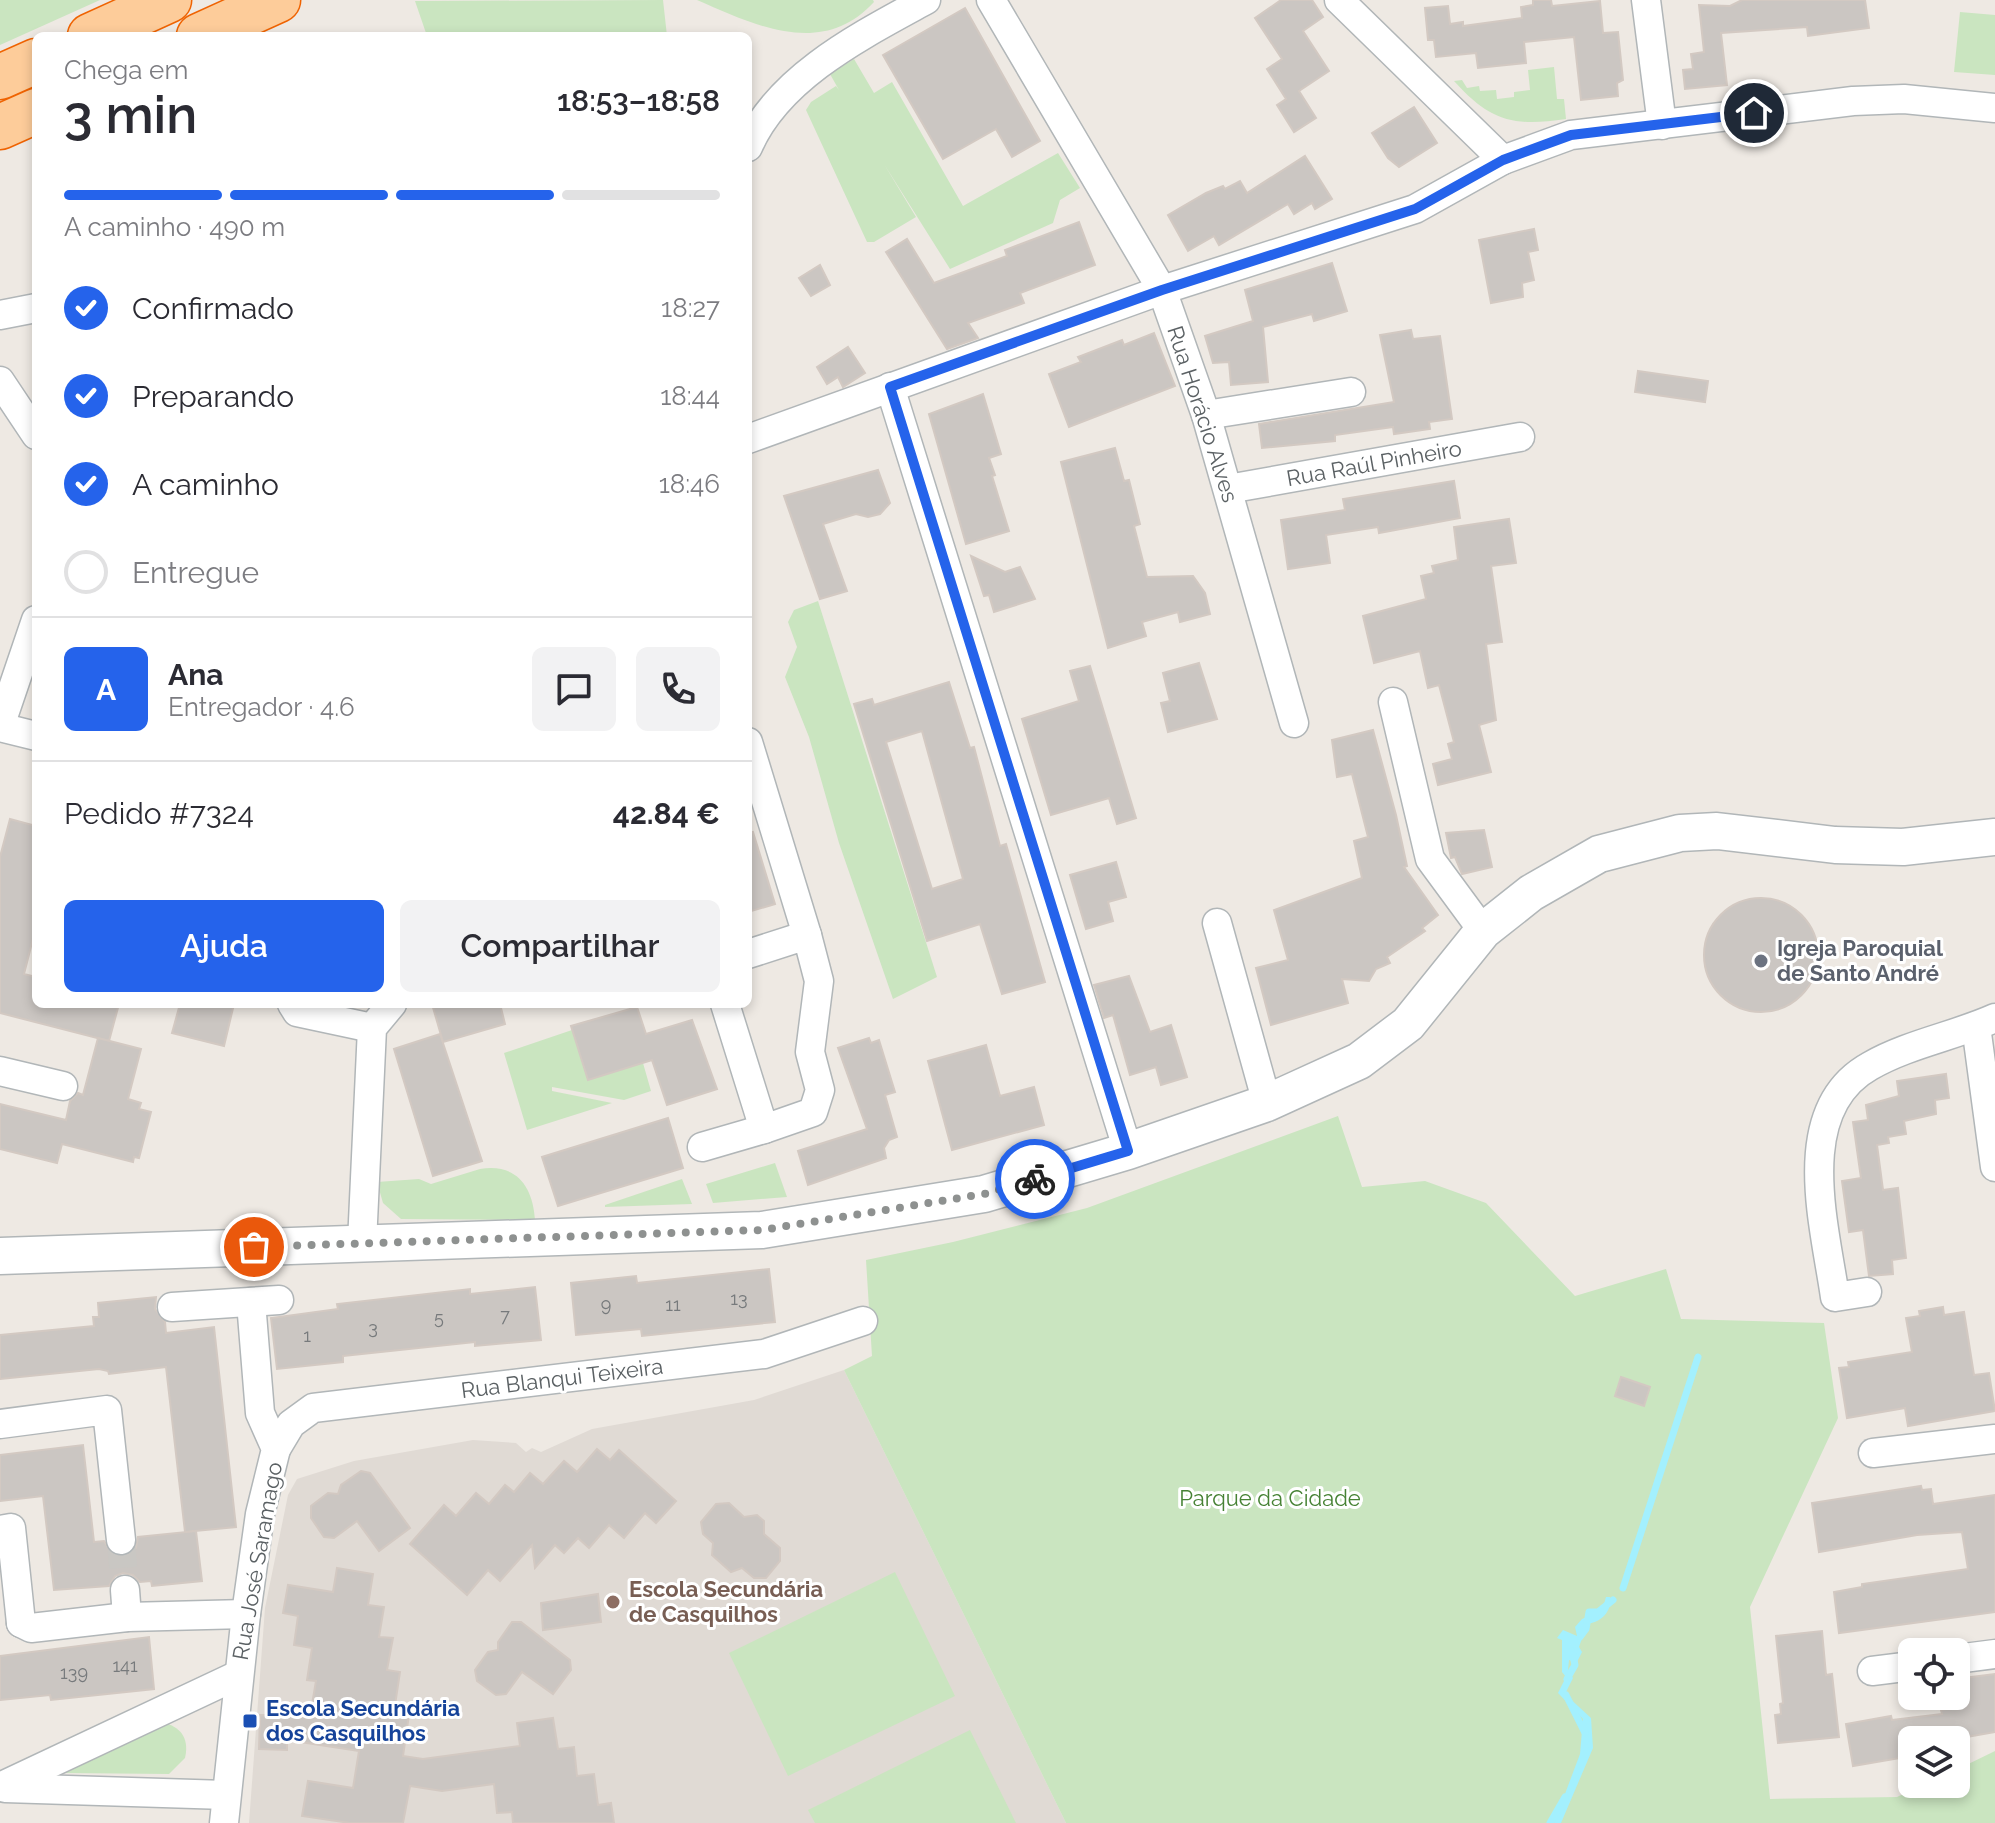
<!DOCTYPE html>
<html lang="pt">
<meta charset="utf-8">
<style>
:root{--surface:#fff;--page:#f2f2f3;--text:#2b2b33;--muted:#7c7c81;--line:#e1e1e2;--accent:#2563eb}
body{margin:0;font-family:Raleway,sans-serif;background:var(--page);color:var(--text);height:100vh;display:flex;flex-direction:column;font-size:30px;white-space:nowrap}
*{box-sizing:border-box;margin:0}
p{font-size:26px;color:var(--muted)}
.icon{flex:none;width:44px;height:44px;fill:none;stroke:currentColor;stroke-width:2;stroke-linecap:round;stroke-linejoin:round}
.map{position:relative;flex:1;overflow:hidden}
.sheet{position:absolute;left:32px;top:32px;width:720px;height:976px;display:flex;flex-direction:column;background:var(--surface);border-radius:12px;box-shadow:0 4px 12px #0003}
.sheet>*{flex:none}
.controls{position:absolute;left:1898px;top:1638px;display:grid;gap:16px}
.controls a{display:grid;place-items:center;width:72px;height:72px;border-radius:12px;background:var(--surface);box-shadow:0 4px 12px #0003;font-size:40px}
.pin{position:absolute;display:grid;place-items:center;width:68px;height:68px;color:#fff;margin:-34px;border:4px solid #fff;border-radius:50%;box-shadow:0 2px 8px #0007}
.courier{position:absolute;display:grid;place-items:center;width:80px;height:80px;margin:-40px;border:6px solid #2563eb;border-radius:50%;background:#fff;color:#222;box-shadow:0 2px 10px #0007}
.summary em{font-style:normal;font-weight:600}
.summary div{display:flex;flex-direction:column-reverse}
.summary{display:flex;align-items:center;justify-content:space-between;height:136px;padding:0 32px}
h1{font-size:52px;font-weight:600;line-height:60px}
.bar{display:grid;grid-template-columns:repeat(4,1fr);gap:12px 8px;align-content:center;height:96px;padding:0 32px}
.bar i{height:10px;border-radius:6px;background:var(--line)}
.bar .active{background:var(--accent)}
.bar p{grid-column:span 4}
.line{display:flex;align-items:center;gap:20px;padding:0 32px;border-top:2px solid var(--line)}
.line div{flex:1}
.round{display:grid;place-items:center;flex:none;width:84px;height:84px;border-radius:12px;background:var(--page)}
ol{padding:0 32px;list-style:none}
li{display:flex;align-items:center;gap:24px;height:88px}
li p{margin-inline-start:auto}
li .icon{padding:8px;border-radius:50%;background:var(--accent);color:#fff;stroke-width:4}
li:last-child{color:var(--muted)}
li i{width:44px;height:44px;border:4px solid var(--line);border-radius:50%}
.button{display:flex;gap:16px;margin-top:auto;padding:16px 32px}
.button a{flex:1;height:92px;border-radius:12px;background:var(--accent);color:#fff;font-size:32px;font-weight:600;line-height:92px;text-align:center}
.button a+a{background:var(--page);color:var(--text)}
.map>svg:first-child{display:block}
.education{fill:#e0dad4}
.green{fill:#cae5c0}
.water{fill:#a3f0fe}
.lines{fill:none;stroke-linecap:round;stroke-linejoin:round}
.stream{stroke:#a3f0fe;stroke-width:7}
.building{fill:#cbc6c2;stroke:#d3c9c2;stroke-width:2;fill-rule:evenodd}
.minor-tunnel{stroke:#c9c7c3;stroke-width:28;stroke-dasharray:28 14;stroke-linecap:butt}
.minor-casing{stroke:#b1b6b8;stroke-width:31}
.tertiary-casing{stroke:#b1b6b8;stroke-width:39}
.trunk-casing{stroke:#ef6302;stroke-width:47}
.minor{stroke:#fff;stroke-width:28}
.tertiary{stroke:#fff;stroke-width:36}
.trunk{stroke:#fdcc9a;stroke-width:44}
.done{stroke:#8e9190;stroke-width:8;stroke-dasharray:0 14.4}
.route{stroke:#2563eb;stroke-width:10}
.worship-dot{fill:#6b7280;stroke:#fff;stroke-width:3}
.education-dot{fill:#8d6e63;stroke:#fff;stroke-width:3}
.transit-dot{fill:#1a4fb4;stroke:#fff;stroke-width:3}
.labels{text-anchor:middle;stroke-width:6;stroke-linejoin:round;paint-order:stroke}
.number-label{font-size:18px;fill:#777a7c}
.street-label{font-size:22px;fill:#5b6164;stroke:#fff}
.worship-label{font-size:22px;font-weight:bold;fill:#5b616d;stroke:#fff;text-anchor:start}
.park-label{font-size:22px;fill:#468234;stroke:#fff}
.education-label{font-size:22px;font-weight:bold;fill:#785e54;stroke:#fff;text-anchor:start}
.transit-label{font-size:22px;font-weight:bold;fill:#164399;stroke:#fff;text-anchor:start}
</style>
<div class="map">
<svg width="1995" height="1823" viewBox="0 0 1995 1823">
<rect width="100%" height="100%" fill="#eee9e3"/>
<polygon class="education" points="844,1370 1066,1823 249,1823 265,1608 288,1495 297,1479 354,1461 473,1440 516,1443 526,1452 532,1448 541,1452 592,1429 754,1400"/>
<g class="green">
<polygon points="0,0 100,0 0,45"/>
<polygon points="663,0 667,36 427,36 415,1"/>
<path d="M697,0h176l1,2c-51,56 -118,24 -177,-2z"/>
<polygon points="1960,12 1995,15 1995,75 1954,72"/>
<polygon points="854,59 874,93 892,82 963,206 1058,153 1080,188 1060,200 1053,223 950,269 884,164 916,217 874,242 867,242 806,110 811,102 836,86 839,90 830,74"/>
<path d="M1554,67l3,32h7l2,20c-53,8 -76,2 -112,-38l8,-1 5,8 12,-2 1,5 16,-1 1,9 17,-2v-5l16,-2 -2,-20z"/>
<polygon points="818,601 937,977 893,999 839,843 809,737 785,677 797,647 788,622 794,610"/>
<polygon points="572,1030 588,1080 643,1063 651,1091 624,1100 552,1087 552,1091 612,1103 527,1130 504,1053"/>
<polygon points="1338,1116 1362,1187 1425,1181 1486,1203 1575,1296 1666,1269 1681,1319 1824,1323 1838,1418 1750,1607 1770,1799 1897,1797 1925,1784 1956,1784 1956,1770 1995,1751 1995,1823 1066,1823 844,1370 872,1356 866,1260 953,1242 1087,1208"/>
<polygon points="775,1163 787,1197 713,1203 706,1184"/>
<path d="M480,1169c36,-6 53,17 55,51l-134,-1 -18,-16 -6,-21 42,-3 12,5z"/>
<polygon points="682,1179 692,1204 605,1207 605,1205"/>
<polygon points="895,1572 955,1696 788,1776 729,1653"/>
<path d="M165,1723c18,5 24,18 20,35l-16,16 -108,-1z"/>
<polygon points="970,1730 1016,1823 815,1823 808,1810"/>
</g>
<path class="water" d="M1606,1597h4c2,15 -9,25 -23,27l-8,23 3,5 -5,10 -8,-2 -1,10 5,8 -8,16 26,24 2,30 -32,75h-7l26,-69 3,-35 -25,-26 8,-16 -4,-5v-32l-5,-2 6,-8 14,6 -2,-9 7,-8 20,-8z"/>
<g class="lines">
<g class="stream">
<polyline points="1623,1588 1698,1357"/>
<polyline points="1580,1637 1586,1629 1589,1612 1598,1612 1613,1600"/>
<polyline points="1567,1679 1575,1665 1572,1651"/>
<polyline points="1566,1695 1585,1733"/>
<polyline points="1550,1823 1565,1797"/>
</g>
</g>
<g class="building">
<polygon points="1281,0 1312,0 1323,17 1303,31 1329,71 1299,91 1316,118 1294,132 1277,105 1286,99 1267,69 1282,59 1255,18"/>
<polygon points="1533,0 1551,0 1552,6 1600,1 1603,33 1618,32 1623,80 1617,83 1618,96 1581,100 1574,37 1524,42 1526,63 1478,68 1476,53 1436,57 1434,40 1428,40 1425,8 1448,6 1450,24 1463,22 1463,26 1522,18 1521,7 1533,5"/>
<polygon points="1742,0 1865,0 1869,28 1808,36 1807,27 1721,33 1727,85 1685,89 1683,70 1693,69 1691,54 1704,52 1699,5 1730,6"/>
<polygon points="965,8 1040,141 1012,157 996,129 943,159 883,55"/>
<polygon points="1414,107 1437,143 1399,167 1388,158 1372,133"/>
<polygon points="1305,156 1332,199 1315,209 1312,203 1294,214 1288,204 1219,245 1214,236 1188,251 1168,215 1206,193 1223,186 1225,189 1240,181 1247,193"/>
<polygon points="1079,222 1095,265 1020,293 1024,303 968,323 978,338 947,349 886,252 907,239 934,283 1007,256 1005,250"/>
<polygon points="1534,229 1538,250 1528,252 1534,280 1522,283 1523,297 1491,303 1479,240"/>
<polygon points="1332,263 1347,311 1314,321 1312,314 1263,327 1268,382 1231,385 1229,362 1213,363 1205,336 1253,321 1245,290"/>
<polygon points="820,265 830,285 811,296 799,278"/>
<polygon points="1411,330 1413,339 1440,336 1452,419 1429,422 1430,429 1394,434 1393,427 1335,435 1335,441 1262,448 1259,424 1394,402 1380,335"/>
<polygon points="1154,333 1175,386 1069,427 1049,374 1081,362 1078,357 1122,340 1124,345"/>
<polygon points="848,347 865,373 843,387 838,377 827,384 817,367"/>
<polygon points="1638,371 1708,381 1705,402 1635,392"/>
<polygon points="983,394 1001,454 989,458 995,475 992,476 1009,531 966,544 929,414"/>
<polygon points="1115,448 1124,481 1129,480 1140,524 1134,526 1147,577 1193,576 1205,593 1210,614 1180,622 1178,612 1142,622 1146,636 1108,648 1061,462"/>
<polygon points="878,470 890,503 880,514 868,517 856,514 823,524 847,591 820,599 784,496"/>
<polygon points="1454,481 1460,518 1379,533 1378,527 1326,535 1330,563 1288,569 1281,520 1345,510 1343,499"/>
<polygon points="1509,519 1516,563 1491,566 1502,642 1486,644 1496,720 1479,725 1491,772 1438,785 1433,764 1452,759 1448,744 1454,742 1439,685 1428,688 1420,651 1374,663 1363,616 1426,599 1421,576 1434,573 1432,566 1458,560 1454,527"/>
<polygon points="971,556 1005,572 1020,567 1035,599 994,612 989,595 984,596"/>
<polygon points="1199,663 1217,719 1168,732 1161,703 1170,701 1163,673"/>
<polygon points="1090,666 1136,818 1117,824 1109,798 1051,815 1022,719 1079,701 1070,671"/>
<path d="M949,682l21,66 4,-1 26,99 6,-2 39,138 -43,12 -22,-70 -53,17 -73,-237 18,-5 2,6zM922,731l41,148 -31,10 -46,-147z"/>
<polygon points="1373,730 1396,815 1407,866 1404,867 1438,915 1422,928 1425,931 1387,957 1390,963 1376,969 1369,981 1342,979 1348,1003 1271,1025 1256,968 1288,960 1274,910 1362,878 1354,841 1368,837 1352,774 1337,777 1332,740"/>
<polygon points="10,819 36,826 36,927 24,974 36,977 36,1004 119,1004 109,1041 0,1013 0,857"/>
<polygon points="1484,830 1492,867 1462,874 1455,857 1451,858 1446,833"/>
<polygon points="753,832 775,904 748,912 748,833"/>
<polygon points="1116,862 1126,897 1108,902 1113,921 1086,929 1070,875"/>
<circle cx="1761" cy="955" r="57"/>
<polygon points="1129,976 1150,1032 1171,1025 1187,1077 1161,1085 1156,1067 1130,1075 1113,1015 1104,1018 1094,985"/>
<polygon points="180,1004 234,1004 224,1046 172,1033"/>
<polygon points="432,1004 500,1004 505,1024 443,1042"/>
<polygon points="637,1007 646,1034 692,1020 717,1089 667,1105 652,1060 588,1080 571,1026"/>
<polygon points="440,1034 482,1161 433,1176 394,1049"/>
<polygon points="98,1038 141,1049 128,1099 141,1103 139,1109 151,1112 139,1158 134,1157 133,1162 62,1144 57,1163 0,1149 0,1104 66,1120 70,1101 78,1093 83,1095"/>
<polygon points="869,1038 871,1043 879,1040 895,1092 885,1095 897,1137 889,1140 884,1148 886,1158 808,1185 798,1151 867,1129 838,1048"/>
<polygon points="986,1045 1000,1096 1034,1087 1044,1125 952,1150 928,1061"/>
<polygon points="1946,1074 1949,1098 1935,1100 1936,1114 1904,1121 1906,1134 1888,1137 1889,1143 1877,1145 1883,1190 1898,1188 1906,1258 1892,1260 1893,1274 1869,1276 1863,1230 1849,1232 1842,1181 1861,1178 1853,1122 1868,1120 1866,1105 1899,1096 1897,1081"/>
<polygon points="668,1118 683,1168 558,1206 542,1157"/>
<polygon points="769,1269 775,1322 642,1336 641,1329 576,1335 571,1283 636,1276 637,1283"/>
<polygon points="535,1287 541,1340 475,1346 475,1342 343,1356 343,1362 277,1369 271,1318 338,1309 337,1304 470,1289 470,1294"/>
<polygon points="156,1297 155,1309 165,1322 166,1333 214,1327 236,1527 185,1532 166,1367 109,1374 108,1371 99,1369 0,1379 0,1335 94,1326 93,1317 99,1317 98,1303"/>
<polygon points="1943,1307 1944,1315 1964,1312 1974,1375 1989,1373 1995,1411 1908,1426 1905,1408 1847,1418 1839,1368 1849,1367 1848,1362 1912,1352 1906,1318 1920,1316 1919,1311"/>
<polygon points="1621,1377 1650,1387 1644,1406 1615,1396"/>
<polygon points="83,1445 94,1542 104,1541 113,1555 124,1557 136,1548 138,1537 196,1531 202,1581 152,1586 151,1581 140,1582 133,1575 123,1573 115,1576 109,1586 54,1590 43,1496 0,1501 0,1455"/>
<polygon points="597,1449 610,1460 619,1450 676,1501 656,1523 645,1513 624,1538 609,1525 589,1548 578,1538 564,1553 555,1545 535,1568 532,1545 500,1581 488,1570 467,1595 410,1544 444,1505 456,1516 476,1493 489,1504 505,1485 514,1492 530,1473 543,1484 564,1461 577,1472"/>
<polygon points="361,1471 370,1473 410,1528 379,1551 357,1521 334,1538 324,1537 311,1518 311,1506 328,1493 338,1494 341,1485"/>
<polygon points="1921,1486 1922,1490 1931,1489 1933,1504 1995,1495 1995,1612 1839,1633 1834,1592 1862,1587 1862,1584 1968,1569 1962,1532 1917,1535 1819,1552 1812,1503"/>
<polygon points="729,1503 744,1517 757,1515 764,1521 764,1534 780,1548 780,1561 766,1578 754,1578 742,1568 731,1572 712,1555 713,1543 703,1534 701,1522 716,1504"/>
<polygon points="337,1568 373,1574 368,1605 384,1607 379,1637 393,1638 387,1670 400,1672 395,1705 410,1708 403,1756 423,1759 520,1746 517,1723 553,1718 558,1749 574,1747 577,1776 594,1774 598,1805 611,1803 614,1823 513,1823 512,1812 497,1813 494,1784 442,1791 410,1786 403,1823 350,1823 302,1816 308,1781 353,1788 359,1751 287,1740 287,1750 259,1749 260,1715 310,1716 316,1681 307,1680 312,1648 294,1645 298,1616 283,1613 288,1585 333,1592"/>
<polygon points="598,1594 601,1622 543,1630 541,1603"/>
<polygon points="512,1622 521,1622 570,1660 571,1670 553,1694 522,1672 506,1694 496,1695 477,1681 475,1670 488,1652 498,1650 498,1642"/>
<polygon points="1822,1631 1826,1675 1832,1674 1839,1737 1778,1743 1775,1715 1781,1714 1780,1704 1783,1703 1776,1636"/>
<polygon points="149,1637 154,1689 51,1700 50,1695 0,1700 0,1656"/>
<polygon points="1995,1674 1995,1732 1950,1740 1912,1740 1912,1756 1853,1766 1846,1724 1891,1716 1892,1720 1942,1714 1941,1710 1951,1708 1949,1696 1956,1696 1956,1679"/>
</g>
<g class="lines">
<polyline class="minor-tunnel" points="121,1540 125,1590"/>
<defs>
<g id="minor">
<polyline points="991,0 1162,290 1206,415 1294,723"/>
<polyline points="1339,0 1503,160 1571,135 1853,101 1904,99 1995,108"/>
<polyline points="1646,0 1662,125"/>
<path d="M748,147c30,-70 114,-112 178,-147"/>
<polyline points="0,315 36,308"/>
<polyline points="0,381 36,435"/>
<polyline points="890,387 1128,1151"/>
<polyline points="1206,415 1351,392"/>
<polyline points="748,439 1162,290 1415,209 1503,160"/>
<polyline points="1228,489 1520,437"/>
<polyline points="1393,702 1430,859 1483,931"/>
<polyline points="0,726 36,620"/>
<polyline points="0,727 36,736"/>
<polyline points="748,742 807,935"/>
<polyline points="1217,923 1267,1103"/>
<polyline points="292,1004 297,1012 372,1028"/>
<polyline points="725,1004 764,1129 813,1112 820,1090 810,1052 819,981 807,935 748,954"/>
<polyline points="1976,1026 1995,1167"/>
<polyline points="0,1071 63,1086"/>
<polyline points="702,1147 764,1129"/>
<polyline points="362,1243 372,1028 392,1004"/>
<path d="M1867,1292l-32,5c-10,-71 -44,-187 35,-231 38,-22 85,-30 125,-48"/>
<polyline points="172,1307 279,1300"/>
<polyline points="0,1424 107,1410 121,1540"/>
<polyline points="276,1449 291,1424 313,1408 764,1354 863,1321"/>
<polyline points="1873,1453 1995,1439"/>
<polyline points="0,1530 11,1528 21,1623"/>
<polyline points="125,1590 127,1617"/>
<polyline points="21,1623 31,1628 127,1617 246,1614"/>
<polyline points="1956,1659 1995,1654"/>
<polyline points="1872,1671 1912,1666"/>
<polyline points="0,1787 238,1675"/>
<polyline points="5,1788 226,1795"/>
<polyline points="224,1823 246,1614 260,1514 276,1449 260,1413 251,1302"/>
</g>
<polyline id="tertiary" points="0,1256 762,1230 984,1194 1128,1151 1267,1103 1359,1061 1408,1024 1483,931 1531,893 1599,854 1680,833 1717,831 1835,845 1903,847 1995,837"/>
<g id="trunk">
<polyline points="90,36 169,0"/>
<polyline points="199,36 278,0"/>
<polyline points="0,77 36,61"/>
<polyline points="0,127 36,111"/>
</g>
</defs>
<use href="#minor" class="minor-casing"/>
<use href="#tertiary" class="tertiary-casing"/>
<use href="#trunk" class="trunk-casing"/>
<use href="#minor" class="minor"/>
<use href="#tertiary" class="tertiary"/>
<use href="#trunk" class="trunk"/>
</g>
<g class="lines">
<polyline class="done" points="254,1247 762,1230 984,1194 1035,1179"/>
<polyline class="route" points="1035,1179 1128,1151 890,387 1162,290 1415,209 1503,160 1571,135 1754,113"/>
</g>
<circle class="worship-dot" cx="1761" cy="961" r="8"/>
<circle class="education-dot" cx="613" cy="1602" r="8"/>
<rect class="transit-dot" x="242" y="1713" width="16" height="16" rx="4"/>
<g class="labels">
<g class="number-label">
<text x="739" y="1305">13</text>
<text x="606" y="1311">9</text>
<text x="673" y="1311">11</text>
<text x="505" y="1322">7</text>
<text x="439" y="1324">5</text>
<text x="373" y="1334">3</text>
<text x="307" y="1342">1</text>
<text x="125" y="1672">141</text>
<text x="74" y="1679">139</text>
</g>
<g class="street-label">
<text transform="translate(1203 414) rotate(72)" y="8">Rua Horácio Alves</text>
<text transform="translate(1374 463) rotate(-10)" y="8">Rua Raúl Pinheiro</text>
<text transform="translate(562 1378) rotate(-7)" y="8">Rua Blanqui Teixeira</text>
<text transform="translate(257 1561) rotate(-80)" y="8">Rua José Saramago</text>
</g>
<g class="worship-label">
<text x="1777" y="956">Igreja Paroquial<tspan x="1777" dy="25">de Santo André</tspan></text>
</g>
<g class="park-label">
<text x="1270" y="1506">Parque da Cidade</text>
</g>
<g class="education-label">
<text x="629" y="1597">Escola Secundária<tspan x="629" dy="25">de Casquilhos</tspan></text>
</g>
<g class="transit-label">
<text x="266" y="1716">Escola Secundária<tspan x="266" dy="25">dos Casquilhos</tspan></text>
</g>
</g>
</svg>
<div class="controls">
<a><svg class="icon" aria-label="locate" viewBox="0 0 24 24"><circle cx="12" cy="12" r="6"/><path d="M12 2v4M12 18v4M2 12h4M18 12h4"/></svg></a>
<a><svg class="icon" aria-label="layers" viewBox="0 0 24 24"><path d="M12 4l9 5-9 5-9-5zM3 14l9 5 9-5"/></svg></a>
</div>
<div class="pin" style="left:254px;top:1247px;background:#ea580c"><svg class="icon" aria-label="bag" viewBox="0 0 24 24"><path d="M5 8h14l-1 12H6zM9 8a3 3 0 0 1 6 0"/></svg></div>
<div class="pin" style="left:1754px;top:113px;background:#1f2937"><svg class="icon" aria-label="home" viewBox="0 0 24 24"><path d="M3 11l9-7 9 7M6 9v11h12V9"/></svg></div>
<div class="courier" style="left:1035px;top:1179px"><svg class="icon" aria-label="bike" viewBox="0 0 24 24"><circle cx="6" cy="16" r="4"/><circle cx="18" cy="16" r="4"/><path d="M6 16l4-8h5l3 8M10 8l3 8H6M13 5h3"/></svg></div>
<section class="sheet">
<div class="summary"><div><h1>3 min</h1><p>Chega em</p></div><em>18:53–18:58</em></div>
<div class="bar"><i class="active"></i><i class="active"></i><i class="active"></i><i></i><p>A caminho · 490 m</p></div>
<ol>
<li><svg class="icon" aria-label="check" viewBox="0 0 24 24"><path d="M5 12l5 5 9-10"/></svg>Confirmado<p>18:27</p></li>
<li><svg class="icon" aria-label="check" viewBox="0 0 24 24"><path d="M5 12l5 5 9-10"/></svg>Preparando<p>18:44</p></li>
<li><svg class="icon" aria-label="check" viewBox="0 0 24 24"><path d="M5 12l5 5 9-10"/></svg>A caminho<p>18:46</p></li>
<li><i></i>Entregue</li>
</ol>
<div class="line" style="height:144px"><b class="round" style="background:var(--accent);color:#fff">A</b><div><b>Ana</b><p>Entregador · 4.6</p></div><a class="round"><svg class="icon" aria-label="chat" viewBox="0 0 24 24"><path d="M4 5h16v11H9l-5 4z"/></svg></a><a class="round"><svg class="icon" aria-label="phone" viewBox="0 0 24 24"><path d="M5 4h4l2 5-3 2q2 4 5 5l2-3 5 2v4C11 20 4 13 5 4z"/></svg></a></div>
<div class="line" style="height:104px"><div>Pedido #7324</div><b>42.84 €</b></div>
<div class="button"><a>Ajuda</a><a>Compartilhar</a></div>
</section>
</div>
